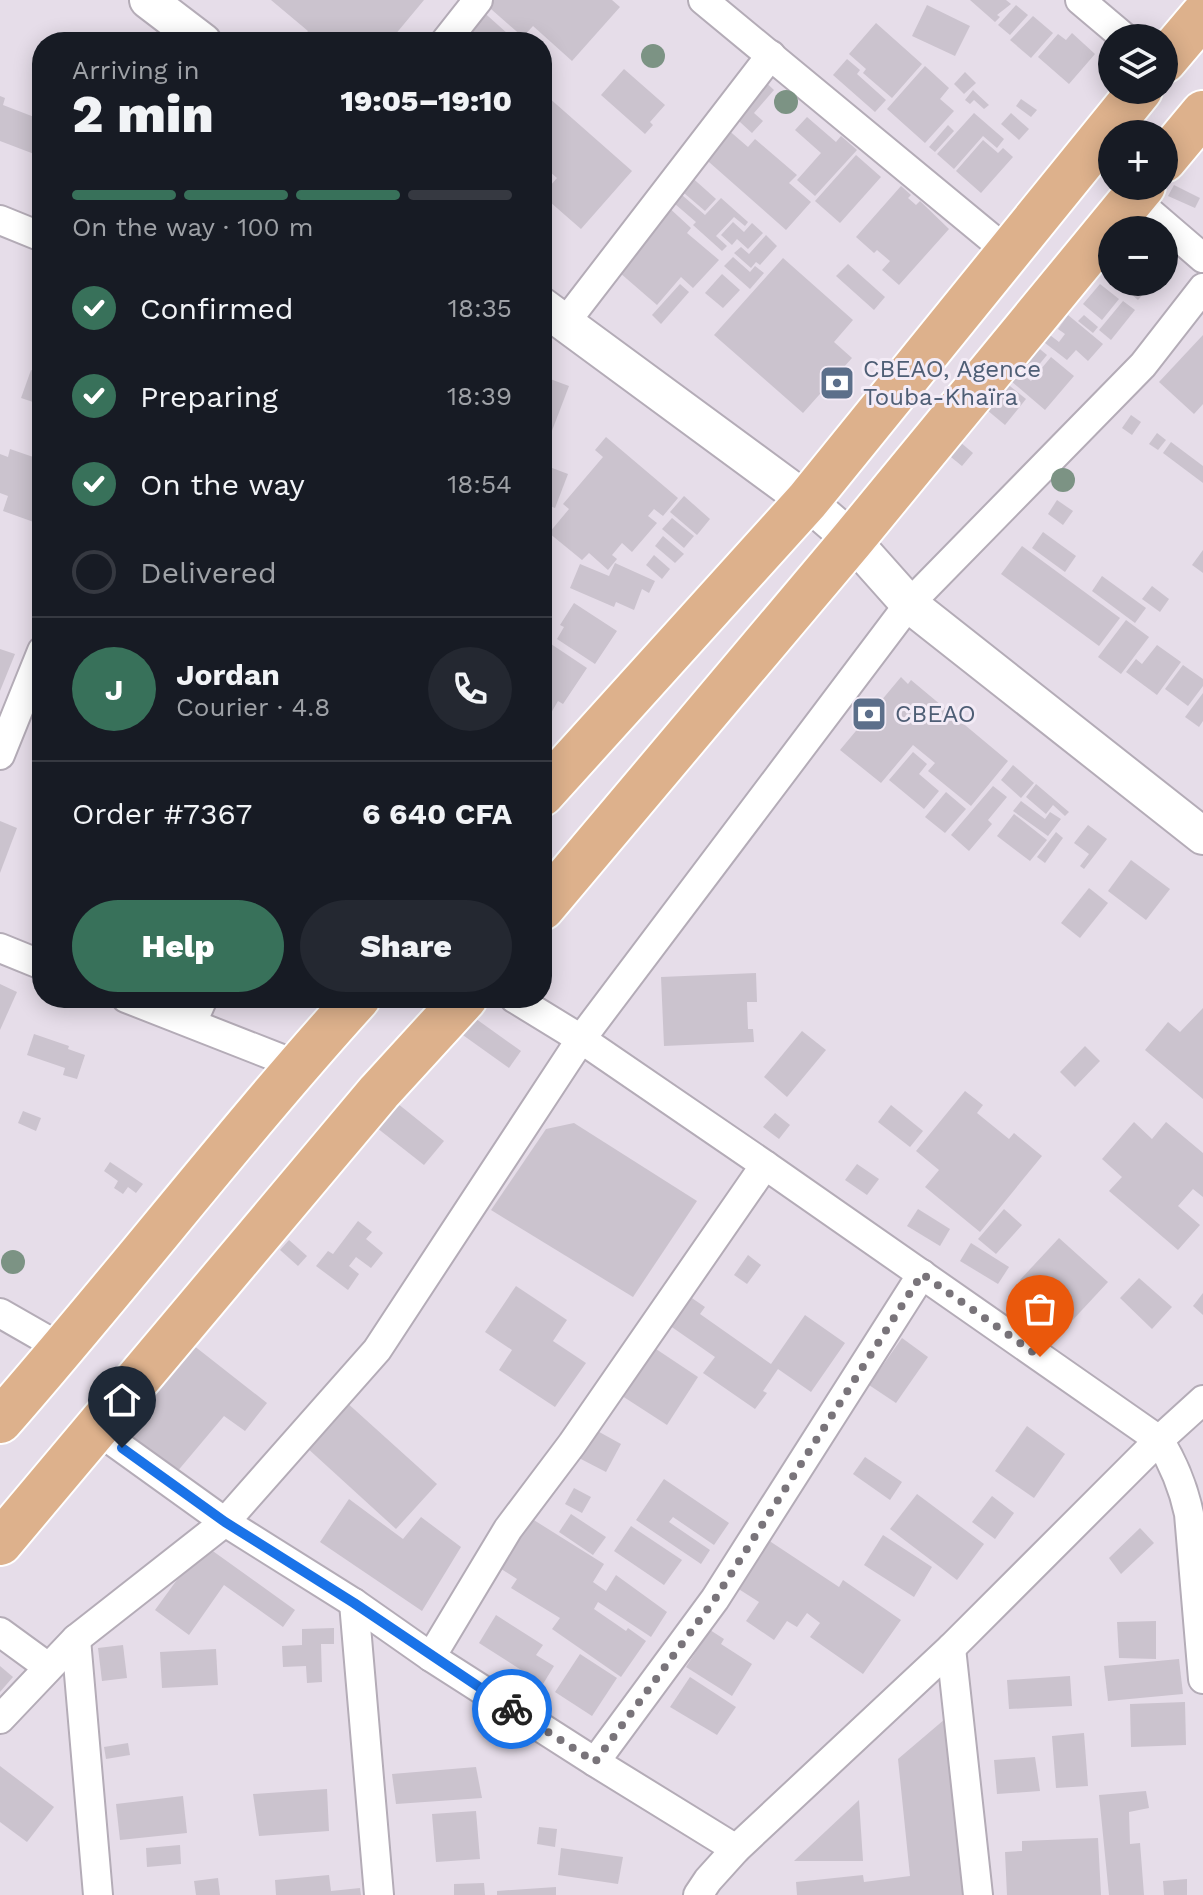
<!DOCTYPE html>
<meta charset="utf-8">
<style>
:root{--surface:#171b24;--page:#242831;--text:#f1f3f6;--muted:#9ea1a6;--line:#363941;--accent:#38715a}
body{margin:0;font-family:"Work Sans",sans-serif;background:var(--page);color:var(--text);height:100vh;display:flex;flex-direction:column;font-size:30px;white-space:nowrap}
*{box-sizing:border-box;margin:0}
p{font-size:26px;color:var(--muted)}
.icon{flex:none;width:44px;height:44px;fill:none;stroke:currentColor;stroke-width:2;stroke-linecap:round;stroke-linejoin:round}
.map{position:relative;flex:1;overflow:hidden}
.side{position:absolute;left:32px;top:32px;width:520px;height:976px;display:flex;flex-direction:column;background:var(--surface);border-radius:32px;box-shadow:0 4px 20px #0003}
.side>*{flex:none}
.fabs{position:absolute;left:1098px;top:24px;display:grid;gap:16px}
.fabs a{display:grid;place-items:center;width:80px;height:80px;border-radius:50%;background:var(--surface);box-shadow:0 4px 20px #0003;font-size:40px}
.pin{position:absolute;display:grid;place-items:center;width:68px;height:68px;color:#fff;margin:-82px -34px;border-radius:50% 50% 50% 0;rotate:-45deg;box-shadow:0 0 8px #0007}
.pin .icon{rotate:45deg}
.courier{position:absolute;display:grid;place-items:center;width:80px;height:80px;margin:-40px;border:6px solid #1a73e8;border-radius:50%;background:#fff;color:#222;box-shadow:0 2px 10px #0007}
.headline em{font-style:normal;font-weight:800}
.headline div{display:flex;flex-direction:column-reverse}
.headline{display:flex;align-items:center;justify-content:space-between;height:136px;padding:0 40px}
h1{font-size:52px;font-weight:800;line-height:60px}
.bar{display:grid;grid-template-columns:repeat(4,1fr);gap:12px 8px;align-content:center;height:96px;padding:0 40px}
.bar i{height:10px;border-radius:6px;background:var(--line)}
.bar .current{background:var(--accent)}
.bar p{grid-column:span 4}
.line{display:flex;align-items:center;gap:20px;padding:0 40px;border-top:2px solid var(--line)}
.line div{flex:1}
.round{display:grid;place-items:center;flex:none;width:84px;height:84px;border-radius:42px;background:var(--page)}
ol{padding:0 40px;list-style:none}
li{display:flex;align-items:center;gap:24px;height:88px}
li p{margin-inline-start:auto}
li .icon{padding:8px;border-radius:50%;background:var(--accent);color:#fff;stroke-width:4}
li:last-child{color:var(--muted)}
li i{width:44px;height:44px;border:4px solid var(--line);border-radius:50%}
.button{display:flex;gap:16px;margin-top:auto;padding:16px 40px}
.button a{flex:1;height:92px;border-radius:48px;background:var(--accent);color:#fff;font-size:32px;font-weight:800;line-height:92px;text-align:center}
.button a+a{background:var(--page);color:var(--text)}
.map>svg:first-child{display:block}
.building{fill:#cbc3ce}
.lines{fill:none;stroke-linecap:round;stroke-linejoin:round}
.minor-casing{stroke:#b4acb7;stroke-width:32}
.tertiary-casing{stroke:#b4acb7;stroke-width:40}
.primary-casing{stroke:#fff;stroke-width:48}
.minor{stroke:#fff;stroke-width:28}
.tertiary{stroke:#fff;stroke-width:36}
.primary{stroke:#ddb18c;stroke-width:44}
.tree{fill:#7c9384}
.done{stroke:#79747a;stroke-width:8;stroke-dasharray:0 14.4}
.route{stroke:#1a73e8;stroke-width:10}
.labels{text-anchor:middle;stroke-width:6;stroke-linejoin:round;paint-order:stroke}
.service-label{font-size:24px;fill:#4e5e75;stroke:#f3ebf6;text-anchor:start}
</style>
<div class="map">
<svg width="1203" height="1895" viewBox="0 0 1203 1895">
<rect width="100%" height="100%" fill="#e6dde9"/>
<g class="building">
<polygon points="271,0 424,0 389,42 299,42 308,31"/>
<polygon points="485,0 612,0 620,7 572,61 533,26 523,37 483,2"/>
<polygon points="970,0 1006,0 1011,4 997,15 1000,17 995,22"/>
<polygon points="927,5 970,26 955,56 912,36"/>
<polygon points="1016,5 1028,15 1010,35 998,25"/>
<polygon points="479,8 517,42 469,42 457,32"/>
<polygon points="1033,16 1053,33 1031,58 1010,40"/>
<polygon points="876,23 922,64 892,98 863,73 866,69 849,54"/>
<polygon points="1072,33 1095,54 1069,84 1038,57 1058,34 1066,40"/>
<polygon points="847,59 860,70 857,74 886,100 875,112 833,75"/>
<polygon points="925,66 949,88 940,99 954,111 925,143 887,109"/>
<polygon points="624,69 665,105 650,122 653,125 645,134 601,95"/>
<polygon points="965,72 976,83 964,94 954,84"/>
<polygon points="760,77 774,90 754,113 763,121 752,133 729,112"/>
<polygon points="973,90 989,105 984,109 974,100 970,104 965,100"/>
<polygon points="0,96 5,98 3,105 42,120 42,157 0,141"/>
<polygon points="548,97 632,171 581,229 542,195 557,178 542,165 542,103"/>
<polygon points="1021,99 1037,110 1031,117 1016,106"/>
<polygon points="974,113 1004,139 997,148 983,136 954,169 937,154"/>
<polygon points="1011,113 1029,129 1019,140 1001,124"/>
<polygon points="807,117 836,142 841,136 857,150 815,196 797,180 821,153 795,130"/>
<polygon points="948,125 954,131 935,152 929,147"/>
<polygon points="726,128 748,147 755,139 797,175 789,183 811,202 786,230 701,155"/>
<polygon points="983,140 998,153 1003,148 1013,157 981,193 956,171"/>
<polygon points="856,155 881,177 840,223 815,201"/>
<polygon points="688,174 716,199 705,211 677,187"/>
<polygon points="1174,185 1200,198 1195,208 1168,196"/>
<polygon points="901,186 911,195 908,198 916,205 920,201 949,229 899,285 882,270 890,261 877,250 874,253 856,237"/>
<polygon points="675,189 705,215 721,198 748,222 745,226 734,217 716,236 727,246 722,251 693,225 696,222 668,198"/>
<polygon points="666,205 691,228 687,233 719,260 693,288 681,277 657,305 612,266"/>
<polygon points="733,222 744,232 752,223 763,233 748,249 737,239 732,245 721,235"/>
<polygon points="766,235 777,246 760,265 756,262 751,268 734,253 741,247 749,254"/>
<polygon points="733,257 750,272 755,266 764,273 750,289 724,266"/>
<polygon points="783,258 853,320 834,342 852,358 803,413 714,335"/>
<polygon points="848,264 885,297 874,310 836,276"/>
<polygon points="722,274 740,290 723,308 705,293"/>
<polygon points="1117,282 1150,282 1152,284 1138,300"/>
<polygon points="680,284 689,292 661,324 652,315"/>
<polygon points="1100,284 1119,299 1102,320 1083,304"/>
<polygon points="1123,301 1135,310 1111,340 1099,330"/>
<polygon points="1068,315 1103,344 1088,361 1076,350 1067,360 1036,336 1042,329 1059,342 1065,334 1058,329"/>
<polygon points="1084,315 1098,327 1093,333 1078,321"/>
<polygon points="1203,335 1203,404 1194,414 1159,382"/>
<polygon points="1029,340 1047,355 1032,373 1014,358"/>
<polygon points="1051,357 1074,376 1045,410 1004,375 1012,365 1031,381"/>
<polygon points="31,370 42,373 42,405 21,398"/>
<polygon points="542,376 569,386 542,457"/>
<polygon points="1001,379 1026,399 1005,425 981,405"/>
<polygon points="1131,415 1141,422 1132,435 1122,428"/>
<polygon points="947,431 973,453 962,466 936,445"/>
<polygon points="1157,433 1166,440 1158,450 1149,444"/>
<polygon points="606,437 678,498 663,516 654,509 648,516 657,523 632,552 622,543 612,555 617,559 608,570 589,553 582,560 549,533 569,509 563,504 603,457 595,450"/>
<polygon points="1171,442 1203,466 1203,483 1163,453"/>
<polygon points="10,449 42,460 42,525 3,511 8,496 0,493 0,454 8,457"/>
<polygon points="547,466 568,474 555,508 542,503 542,479"/>
<polygon points="684,496 710,519 697,535 670,512"/>
<polygon points="1057,500 1073,511 1063,525 1048,514"/>
<polygon points="672,518 694,536 684,548 662,529"/>
<polygon points="1043,532 1076,556 1065,572 1032,548"/>
<polygon points="663,536 684,554 675,563 655,546"/>
<polygon points="1022,546 1120,618 1099,646 1001,574"/>
<polygon points="1203,550 1203,573 1192,565"/>
<polygon points="654,555 670,569 662,579 646,565"/>
<polygon points="615,563 655,581 649,593 642,589 634,610 616,602 614,607 570,588 580,564 609,576"/>
<polygon points="1102,576 1146,608 1135,623 1092,591"/>
<polygon points="1152,586 1169,599 1160,612 1142,599"/>
<polygon points="574,603 617,631 595,664 557,639 564,627 560,625"/>
<polygon points="1126,620 1149,637 1121,674 1098,657"/>
<polygon points="542,638 587,668 563,704 558,701 551,713 542,707"/>
<polygon points="1157,645 1181,662 1157,695 1126,672 1136,659 1142,664"/>
<polygon points="0,649 15,654 0,691"/>
<polygon points="1183,665 1203,679 1203,686 1188,706 1165,689"/>
<polygon points="901,677 908,684 911,680 1008,761 971,806 928,771 935,763 913,745 881,783 840,750"/>
<polygon points="1203,693 1203,721 1199,727 1185,717"/>
<polygon points="42,704 42,787 32,784 33,733"/>
<polygon points="913,752 927,764 919,774 939,791 924,809 889,780"/>
<polygon points="1013,765 1034,783 1021,798 1001,780"/>
<polygon points="1036,784 1069,812 1065,816 1053,805 1046,814 1026,797"/>
<polygon points="993,786 1007,797 988,820 992,824 969,851 951,835"/>
<polygon points="946,792 966,809 945,833 925,817"/>
<polygon points="1021,801 1045,819 1050,812 1061,819 1048,836 1013,811"/>
<polygon points="1014,814 1047,840 1030,861 997,836"/>
<polygon points="0,821 17,828 0,873"/>
<polygon points="1088,825 1107,839 1084,869 1080,866 1089,854 1074,843"/>
<polygon points="1056,832 1063,838 1045,863 1037,857"/>
<polygon points="1131,860 1170,889 1146,920 1108,891"/>
<polygon points="1089,888 1108,903 1080,938 1061,923"/>
<polygon points="756,973 757,1002 747,1002 748,1029 753,1029 754,1042 664,1046 661,977"/>
<polygon points="0,984 17,992 0,1030"/>
<polygon points="1203,1008 1203,1099 1145,1050 1168,1022 1180,1032"/>
<polygon points="465,1011 521,1051 509,1068 453,1028"/>
<polygon points="802,1031 826,1050 787,1097 764,1077"/>
<polygon points="34,1034 69,1046 68,1049 85,1055 77,1079 63,1075 65,1068 27,1055"/>
<polygon points="1085,1046 1100,1061 1075,1087 1060,1072"/>
<polygon points="965,1091 983,1105 977,1113 1009,1139 1014,1133 1042,1156 980,1232 925,1187 939,1170 916,1151"/>
<polygon points="392,1099 444,1141 424,1165 372,1124"/>
<polygon points="891,1105 923,1131 910,1147 878,1122"/>
<polygon points="23,1111 41,1118 36,1131 18,1123"/>
<polygon points="775,1113 790,1125 779,1139 763,1127"/>
<polygon points="1134,1122 1152,1139 1166,1122 1203,1153 1203,1197 1193,1189 1178,1206 1200,1225 1178,1250 1109,1191 1122,1177 1102,1159"/>
<polygon points="574,1123 697,1201 633,1297 491,1210 546,1129"/>
<polygon points="110,1162 143,1184 136,1193 128,1187 123,1194 114,1188 118,1181 104,1171"/>
<polygon points="857,1164 879,1179 867,1195 845,1180"/>
<polygon points="918,1209 950,1229 940,1246 907,1226"/>
<polygon points="1004,1209 1022,1225 996,1254 978,1239"/>
<polygon points="358,1221 372,1232 366,1239 383,1253 371,1268 356,1257 349,1266 359,1274 348,1290 316,1266 328,1251 333,1254"/>
<polygon points="1059,1238 1108,1282 1069,1324 1020,1280"/>
<polygon points="289,1240 307,1256 298,1266 280,1250"/>
<polygon points="971,1243 1009,1267 998,1284 960,1261"/>
<polygon points="748,1255 761,1265 747,1284 734,1275"/>
<polygon points="1139,1278 1172,1307 1152,1329 1120,1298"/>
<polygon points="516,1286 567,1320 553,1341 586,1363 555,1407 499,1370 512,1350 485,1332"/>
<polygon points="1203,1293 1203,1315 1193,1306"/>
<polygon points="686,1294 705,1307 700,1314 771,1364 805,1315 845,1343 811,1392 778,1369 763,1391 767,1393 755,1409 703,1373 715,1357 666,1323"/>
<polygon points="179,1334 267,1403 245,1431 224,1416 176,1473 111,1418"/>
<polygon points="902,1338 928,1357 896,1403 869,1385"/>
<polygon points="647,1343 698,1377 667,1425 616,1392"/>
<polygon points="345,1401 437,1484 396,1529 305,1446"/>
<polygon points="1027,1426 1065,1454 1034,1498 995,1471"/>
<polygon points="592,1428 621,1444 606,1472 577,1457"/>
<polygon points="865,1457 902,1482 890,1500 853,1474"/>
<polygon points="664,1479 729,1523 714,1545 673,1517 669,1522 710,1550 701,1564 636,1520"/>
<polygon points="574,1488 591,1497 582,1513 565,1504"/>
<polygon points="917,1494 984,1544 957,1580 890,1529"/>
<polygon points="992,1496 1014,1513 995,1539 972,1522"/>
<polygon points="349,1499 403,1539 421,1517 461,1547 422,1611 320,1542"/>
<polygon points="571,1514 606,1537 593,1555 559,1532"/>
<polygon points="529,1517 604,1564 593,1582 606,1591 616,1575 667,1612 651,1637 598,1602 594,1609 626,1631 628,1628 646,1641 621,1677 552,1629 560,1618 511,1588 517,1579 498,1567"/>
<polygon points="631,1526 682,1560 664,1585 614,1551"/>
<polygon points="1140,1528 1154,1543 1121,1574 1109,1558"/>
<polygon points="883,1535 932,1567 914,1597 864,1565"/>
<polygon points="768,1540 839,1587 843,1580 901,1620 863,1674 810,1637 820,1623 807,1613 797,1627 787,1621 774,1640 746,1621 759,1602 737,1588"/>
<polygon points="203,1544 295,1610 283,1627 224,1585 189,1635 155,1610"/>
<polygon points="496,1615 543,1645 536,1655 554,1666 543,1684 479,1643"/>
<polygon points="1156,1621 1156,1659 1119,1658 1117,1622"/>
<polygon points="334,1628 334,1644 321,1644 322,1682 307,1683 306,1666 283,1667 282,1646 302,1645 302,1629"/>
<polygon points="710,1630 724,1639 721,1644 752,1664 732,1696 686,1667"/>
<polygon points="123,1645 127,1678 102,1681 98,1648"/>
<polygon points="216,1649 218,1685 162,1688 160,1652"/>
<polygon points="580,1654 617,1678 592,1716 555,1692"/>
<polygon points="1179,1659 1183,1694 1108,1701 1104,1666"/>
<polygon points="0,1666 13,1677 0,1692"/>
<polygon points="1070,1676 1072,1706 1009,1709 1007,1680"/>
<polygon points="690,1677 736,1707 717,1735 670,1707"/>
<polygon points="1185,1702 1186,1745 1131,1747 1130,1704"/>
<polygon points="945,1719 966,1895 797,1895 796,1882 863,1875 864,1882 910,1876 898,1759"/>
<polygon points="1084,1733 1088,1786 1056,1788 1052,1736"/>
<polygon points="128,1743 130,1755 106,1759 104,1747"/>
<polygon points="1035,1757 1040,1791 997,1794 994,1760"/>
<polygon points="0,1766 54,1807 27,1842 0,1822"/>
<polygon points="476,1767 482,1798 396,1804 392,1774"/>
<polygon points="327,1789 329,1831 259,1836 253,1794"/>
<polygon points="1146,1791 1149,1808 1129,1812 1130,1844 1140,1843 1144,1895 1109,1895 1099,1795"/>
<polygon points="183,1796 187,1833 120,1840 116,1804"/>
<polygon points="859,1800 863,1861 794,1861"/>
<polygon points="476,1811 480,1859 436,1862 432,1814"/>
<polygon points="539,1827 557,1829 555,1847 537,1844"/>
<polygon points="1098,1838 1101,1895 1007,1895 1005,1852 1022,1851 1022,1841"/>
<polygon points="180,1845 181,1864 147,1867 146,1848"/>
<polygon points="561,1848 623,1857 618,1884 558,1875"/>
<polygon points="329,1875 331,1891 360,1888 361,1895 276,1895 275,1880"/>
<polygon points="218,1878 220,1895 196,1895 194,1881"/>
<polygon points="1187,1879 1187,1895 1164,1895 1163,1881"/>
<polygon points="484,1883 485,1895 454,1895 454,1884"/>
<polygon points="556,1887 556,1895 497,1895 497,1891"/>
</g>
<g class="lines">
<defs>
<g id="minor">
<polyline points="703,0 1008,252"/>
<polyline points="1080,0 1125,38"/>
<polyline points="445,42 478,0"/>
<polyline points="1133,198 1203,258"/>
<polyline points="0,220 42,237"/>
<polyline points="564,324 771,55"/>
<polyline points="0,755 42,651"/>
<polyline points="0,948 42,965"/>
<polyline points="126,998 297,1065"/>
<path d="M514,998l67,41 184,126 394,275c15,24 24,46 30,74l14,165"/>
<polyline points="192,1023 203,998"/>
<polyline points="0,1313 63,1349"/>
<polyline points="97,1430 225,1522 354,1603 431,1657 595,1762 736,1849"/>
<polyline points="354,1603 379,1895"/>
<polyline points="0,1632 48,1667"/>
<polyline points="76,1639 98,1895"/>
<polyline points="951,1648 978,1895"/>
<polyline points="431,1657 508,1529 572,1444 765,1165"/>
<polyline points="0,1719 76,1639 225,1522 377,1350 581,1039 909,604 1143,365 1203,288"/>
<polyline points="595,1762 715,1599 922,1274"/>
<polyline points="698,1895 708,1880 736,1849 951,1648 1159,1440 1203,1400"/>
</g>
<g id="tertiary">
<polyline points="148,0 203,42"/>
<polyline points="542,306 807,501 852,540 909,604 1203,836"/>
</g>
<g id="primary">
<polyline points="1164,61 1203,15"/>
<polyline points="1164,160 1203,113"/>
<polyline points="542,794 807,501 1140,90"/>
<polyline points="542,908 852,540 1143,186"/>
<path d="M0,1421c122,-139 234,-286 358,-423"/>
<polyline points="0,1543 379,1092 465,998"/>
</g>
</defs>
<use href="#minor" class="minor-casing"/>
<use href="#tertiary" class="tertiary-casing"/>
<use href="#primary" class="primary-casing"/>
<use href="#minor" class="minor"/>
<use href="#tertiary" class="tertiary"/>
<use href="#primary" class="primary"/>
</g>
<g class="tree">
<circle cx="653" cy="56" r="12"/>
<circle cx="786" cy="102" r="12"/>
<circle cx="1063" cy="480" r="12"/>
<circle cx="13" cy="1262" r="12"/>
</g>
<g class="lines">
<polyline class="done" points="512,1709 595,1762 715,1599 922,1274 1040,1357"/>
<polyline class="route" points="122,1448 225,1522 354,1603 512,1709"/>
</g>
<defs>
<symbol id="bank-square" viewBox="-11 -11 22 22"><rect x="-9" y="-9" width="18" height="18" rx="4" fill="#5c6f8a" stroke="#f3ebf6"/><path d="M-6-4H6V4H-6ZM0-2.3a2.3 2.3 0 1 0 0 4.6a2.3 2.3 0 1 0 0-4.6Z" fill="#fff"/></symbol>
</defs>
<g fill-rule="evenodd">
<use href="#bank-square" x="817" y="363" width="40" height="40"/>
<use href="#bank-square" x="849" y="694" width="40" height="40"/>
</g>
<g class="labels">
<g class="service-label">
<text x="863" y="377">CBEAO, Agence<tspan x="863" dy="28">Touba-Khaïra</tspan></text>
<text x="895" y="722">CBEAO</text>
</g>
</g>
</svg>
<div class="fabs">
<a><svg class="icon" aria-label="layers" viewBox="0 0 24 24"><path d="M12 4l9 5-9 5-9-5zM3 14l9 5 9-5"/></svg></a>
<a>+</a>
<a>−</a>
</div>
<div class="pin" style="left:1040px;top:1357px;background:#ea580c"><svg class="icon" aria-label="bag" viewBox="0 0 24 24"><path d="M5 8h14l-1 12H6zM9 8a3 3 0 0 1 6 0"/></svg></div>
<div class="pin" style="left:122px;top:1448px;background:#1f2937"><svg class="icon" aria-label="home" viewBox="0 0 24 24"><path d="M3 11l9-7 9 7M6 9v11h12V9"/></svg></div>
<div class="courier" style="left:512px;top:1709px"><svg class="icon" aria-label="bike" viewBox="0 0 24 24"><circle cx="6" cy="16" r="4"/><circle cx="18" cy="16" r="4"/><path d="M6 16l4-8h5l3 8M10 8l3 8H6M13 5h3"/></svg></div>
<section class="side">
<div class="headline"><div><h1>2 min</h1><p>Arriving in</p></div><em>19:05–19:10</em></div>
<div class="bar"><i class="current"></i><i class="current"></i><i class="current"></i><i></i><p>On the way · 100 m</p></div>
<ol>
<li><svg class="icon" aria-label="check" viewBox="0 0 24 24"><path d="M5 12l5 5 9-10"/></svg>Confirmed<p>18:35</p></li>
<li><svg class="icon" aria-label="check" viewBox="0 0 24 24"><path d="M5 12l5 5 9-10"/></svg>Preparing<p>18:39</p></li>
<li><svg class="icon" aria-label="check" viewBox="0 0 24 24"><path d="M5 12l5 5 9-10"/></svg>On the way<p>18:54</p></li>
<li><i></i>Delivered</li>
</ol>
<div class="line" style="height:144px"><b class="round" style="background:var(--accent);color:#fff">J</b><div><b>Jordan</b><p>Courier · 4.8</p></div><a class="round"><svg class="icon" aria-label="phone" viewBox="0 0 24 24"><path d="M5 4h4l2 5-3 2q2 4 5 5l2-3 5 2v4C11 20 4 13 5 4z"/></svg></a></div>
<div class="line" style="height:104px"><div>Order #7367</div><b>6 640 CFA</b></div>
<div class="button"><a>Help</a><a>Share</a></div>
</section>
</div>
